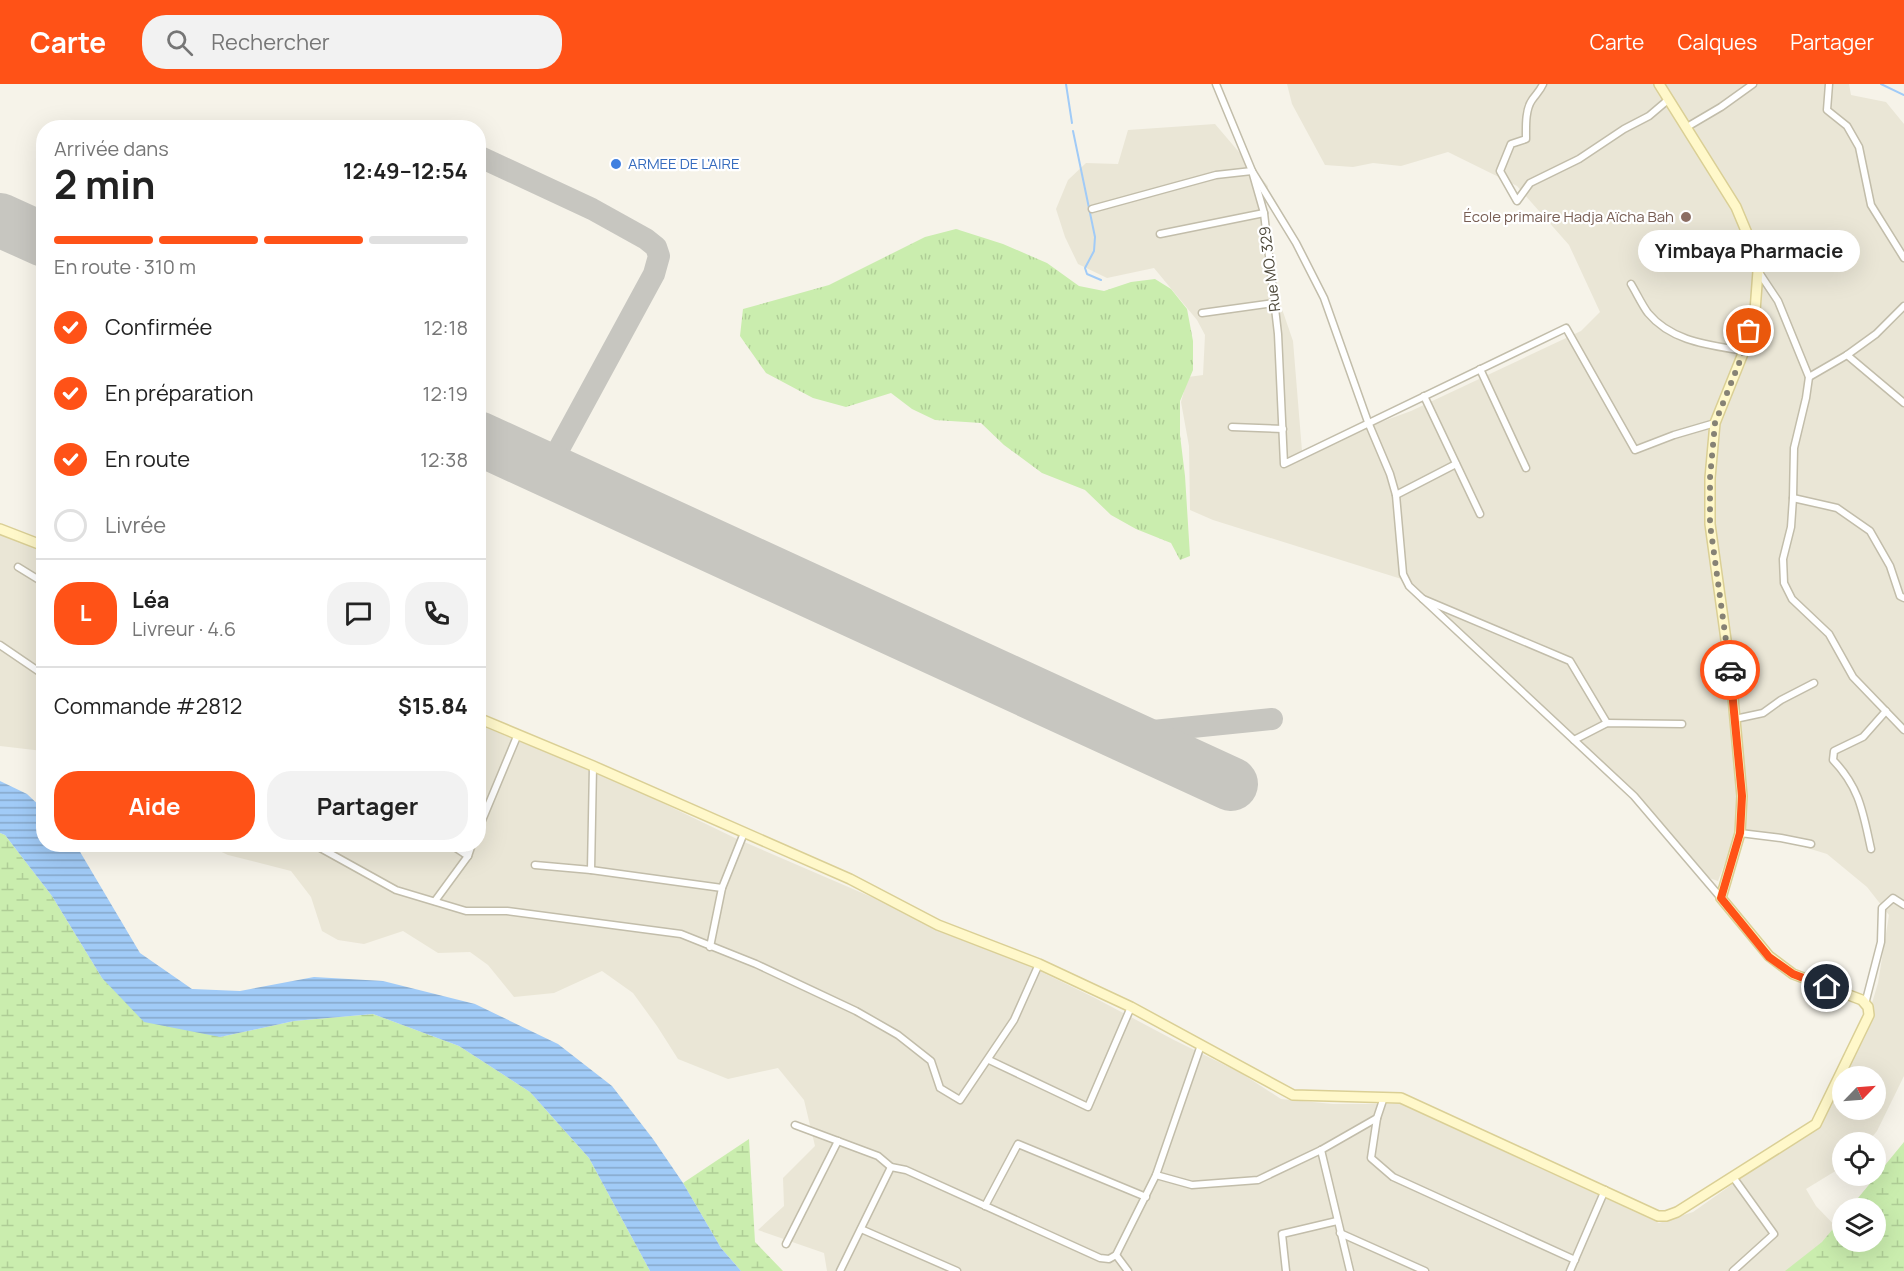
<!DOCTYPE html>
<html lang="fr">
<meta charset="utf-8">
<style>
:root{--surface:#fff;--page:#f2f2f2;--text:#222;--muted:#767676;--line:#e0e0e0;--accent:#ff5217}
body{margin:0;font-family:Manrope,sans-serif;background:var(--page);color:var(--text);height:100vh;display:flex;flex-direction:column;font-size:22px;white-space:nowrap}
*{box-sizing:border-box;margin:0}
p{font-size:20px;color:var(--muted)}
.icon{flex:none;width:33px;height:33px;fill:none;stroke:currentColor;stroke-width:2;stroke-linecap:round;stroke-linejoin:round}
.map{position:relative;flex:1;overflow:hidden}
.drawer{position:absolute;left:36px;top:36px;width:450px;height:732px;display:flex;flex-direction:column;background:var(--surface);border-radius:24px;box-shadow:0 6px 24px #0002}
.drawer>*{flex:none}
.needle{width:39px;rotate:65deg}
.tools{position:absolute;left:1832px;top:982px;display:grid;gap:12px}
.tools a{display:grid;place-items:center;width:54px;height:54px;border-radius:50%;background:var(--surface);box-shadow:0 6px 24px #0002;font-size:30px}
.pin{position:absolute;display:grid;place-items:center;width:51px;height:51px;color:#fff;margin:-26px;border:3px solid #fff;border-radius:50%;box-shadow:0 2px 6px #0007}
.courier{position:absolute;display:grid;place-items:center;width:60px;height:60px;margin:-30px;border:4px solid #ff5217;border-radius:50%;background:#fff;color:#222;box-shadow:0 2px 8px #0007}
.bubble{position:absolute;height:42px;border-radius:21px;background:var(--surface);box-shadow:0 6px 24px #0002;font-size:20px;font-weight:700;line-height:42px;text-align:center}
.headline em{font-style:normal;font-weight:700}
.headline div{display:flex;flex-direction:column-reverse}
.headline{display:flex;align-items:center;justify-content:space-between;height:102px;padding:0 18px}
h1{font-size:39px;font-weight:700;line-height:45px}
.bar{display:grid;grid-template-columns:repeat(4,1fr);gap:9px 6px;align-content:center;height:72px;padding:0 18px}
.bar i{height:8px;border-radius:4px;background:var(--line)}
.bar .current{background:var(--accent)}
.bar p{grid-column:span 4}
.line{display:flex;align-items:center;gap:15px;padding:0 18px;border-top:2px solid var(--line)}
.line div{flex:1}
.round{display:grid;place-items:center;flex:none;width:63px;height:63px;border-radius:24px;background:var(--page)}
ol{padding:0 18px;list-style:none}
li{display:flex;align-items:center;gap:18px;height:66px}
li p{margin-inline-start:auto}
li .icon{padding:6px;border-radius:50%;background:var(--accent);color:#fff;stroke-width:4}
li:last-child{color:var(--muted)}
li i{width:33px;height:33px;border:3px solid var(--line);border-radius:50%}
.cta{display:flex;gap:12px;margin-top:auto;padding:12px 18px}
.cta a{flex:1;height:69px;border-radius:24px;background:var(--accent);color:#fff;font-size:24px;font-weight:700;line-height:69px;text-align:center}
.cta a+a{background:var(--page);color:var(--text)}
header{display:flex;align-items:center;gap:36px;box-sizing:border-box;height:84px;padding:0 30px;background:var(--accent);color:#fff}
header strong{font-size:28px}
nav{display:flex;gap:33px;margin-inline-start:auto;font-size:21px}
.search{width:420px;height:54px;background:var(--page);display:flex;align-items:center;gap:15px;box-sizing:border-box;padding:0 21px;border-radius:24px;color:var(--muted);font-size:22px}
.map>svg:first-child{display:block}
.residential{fill:#eae6d6}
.grass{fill:url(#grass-tufts)}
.wetland{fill:url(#wetland-marsh)}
.water{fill:url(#water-rules)}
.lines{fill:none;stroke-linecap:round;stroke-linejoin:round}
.stream{stroke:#a1cbf7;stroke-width:2}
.taxiway{stroke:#c7c6c0;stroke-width:22}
.runway{stroke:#c7c6c0;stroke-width:54}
.street-casing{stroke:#c2bdaa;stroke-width:9}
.secondary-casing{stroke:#dacf95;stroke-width:12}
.street{stroke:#fff;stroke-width:6}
.secondary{stroke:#fff8ca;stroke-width:9}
.done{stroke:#868275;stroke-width:6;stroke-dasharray:0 10.8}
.route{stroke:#ff5217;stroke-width:8}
.shop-dot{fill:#3f7fe0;stroke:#fff;stroke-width:2}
.education-dot{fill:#8d6e63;stroke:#fff;stroke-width:2}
.labels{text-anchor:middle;stroke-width:4.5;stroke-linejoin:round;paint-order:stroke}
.shop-label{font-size:15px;fill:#366cbe;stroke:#fff;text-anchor:start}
.education-label{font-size:15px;fill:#785e54;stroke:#fff;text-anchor:end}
.street-label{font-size:15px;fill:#4a4536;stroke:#fff}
</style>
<header>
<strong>Carte</strong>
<div class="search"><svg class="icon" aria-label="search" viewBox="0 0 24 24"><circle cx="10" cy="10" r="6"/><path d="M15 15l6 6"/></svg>Rechercher</div>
<nav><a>Carte</a><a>Calques</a><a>Partager</a></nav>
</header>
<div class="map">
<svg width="1904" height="1187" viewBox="0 0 1904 1187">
<defs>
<pattern id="grass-tufts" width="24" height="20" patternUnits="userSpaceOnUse" patternTransform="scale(1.5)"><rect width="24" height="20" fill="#caedae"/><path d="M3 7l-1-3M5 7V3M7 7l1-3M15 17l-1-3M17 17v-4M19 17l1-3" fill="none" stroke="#afcd96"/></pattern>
<pattern id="wetland-marsh" width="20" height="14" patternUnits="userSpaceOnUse" patternTransform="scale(1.5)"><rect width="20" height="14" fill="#caedae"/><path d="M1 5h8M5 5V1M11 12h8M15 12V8" fill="none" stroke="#afcd96"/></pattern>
<pattern id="water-rules" width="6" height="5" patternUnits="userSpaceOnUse" patternTransform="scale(1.5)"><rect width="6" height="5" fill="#a1cbf7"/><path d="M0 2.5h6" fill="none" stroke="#85a7c9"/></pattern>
</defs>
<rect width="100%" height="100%" fill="#f6f3e9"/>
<g class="residential">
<polygon points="1287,0 1849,0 1851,11 1886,18 1904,40 1904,992 1877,1047 1867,1059 1842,1059 1842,1083 1806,1105 1816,1122 1842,1149 1842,1158 1852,1187 827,1187 824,1169 758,1146 784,1122 783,1094 815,1062 804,1016 778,984 728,995 678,975 657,942 633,909 602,887 554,909 514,913 488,881 470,868 438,869 403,847 364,860 338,856 322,847 311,813 291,787 228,771 207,761 478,760 479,641 615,696 735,754 1013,874 1095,914 1174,956 1241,989 1281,1015 1333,1020 1401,1020 1659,1139 1693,1128 1747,1090 1821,1041 1842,1000 1842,1026 1875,1026 1875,993 1845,993 1860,959 1878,899 1889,831 1867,803 1827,770 1749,746 1732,760 1718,797 1706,793 1660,737 1607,682 1434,525 1411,498 1213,436 1190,426 1189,362 1181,318 1188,293 1203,291 1205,251 1197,236 1154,184 1107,194 1078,180 1065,153 1056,125 1068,96 1086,79 1118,80 1128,46 1215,40 1268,102 1261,164 1293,257 1302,367 1411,327 1581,247 1600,228 1569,161 1517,102 1448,68 1401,82 1373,79 1353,83 1325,81 1292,20"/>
<polygon points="0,448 43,465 43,667 0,662"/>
</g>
<polygon class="grass" points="956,145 1003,160 1047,179 1079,202 1104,207 1131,198 1155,195 1171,205 1187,225 1193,257 1193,286 1180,317 1180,351 1185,392 1190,472 1180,476 1171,459 1136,445 1111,431 1085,406 1042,389 1004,361 981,339 935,336 912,325 891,309 846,323 813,314 766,289 740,252 743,225 829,201 925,153"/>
<g class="wetland">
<polygon points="0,749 5,751 52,812 102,894 220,953 294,937 373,930 459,962 530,1008 589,1074 650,1187 0,1187"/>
<polygon points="749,1055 755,1158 783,1187 741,1187 721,1164 683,1099"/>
<polygon points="1904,1058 1904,1187 1785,1187 1822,1158 1842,1134 1842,1158 1875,1158 1875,1125 1849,1125"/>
</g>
<polygon class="water" points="0,697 27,710 43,725 44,760 76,761 140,869 192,905 240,907 314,893 383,897 475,920 558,960 612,1002 653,1055 683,1099 721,1164 741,1187 650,1187 589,1074 530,1008 459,962 373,930 294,937 220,953 144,938 102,894 52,812 5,751 0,749"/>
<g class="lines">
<g class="stream">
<polyline points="1066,0 1072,39"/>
<polyline points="1881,0 1904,11"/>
<polyline points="1073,47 1095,153 1094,167 1085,184 1087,190 1101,196"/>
</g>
<g class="taxiway">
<polyline points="478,72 592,125 646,155 656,163 659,172 654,190 548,385"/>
<polyline points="1109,643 1132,648 1143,648 1272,635"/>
</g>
<g class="runway">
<polyline points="0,136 44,156"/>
<polyline points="478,354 1231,700"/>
</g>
<defs>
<g id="street">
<polyline points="1216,0 1252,87 1264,129 1278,250 1284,380 1566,244 1635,366 1674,351 1715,339"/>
<path d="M1543,0c-3,7 -7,10 -11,16 -7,10 -6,27 -6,39l-15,5 -11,27 17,30 13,-18 49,-24 45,-30 25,-13 20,-17"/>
<polyline points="1829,0 1827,26 1847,42 1859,63 1871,121 1904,174"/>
<polyline points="1687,43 1721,23 1753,0"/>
<polyline points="1092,125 1216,91 1252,87 1296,159 1324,214 1368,338 1390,390 1396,411 1403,490 1409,502 1634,712 1721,814"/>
<polyline points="1160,150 1264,129"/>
<polyline points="1758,187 1778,217 1809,293 1806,314 1794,364 1793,414 1791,443 1783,475 1784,499 1792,515 1829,550 1853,593 1904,646"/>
<path d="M1631,200c6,10 11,21 17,29 24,29 62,32 96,38"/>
<polyline points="1202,229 1274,219"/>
<polyline points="1847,271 1904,319"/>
<polyline points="1480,285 1526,384"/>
<polyline points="1809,293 1847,271 1876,250 1904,222"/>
<polyline points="1424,312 1480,430"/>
<polyline points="1232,343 1283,345"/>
<polyline points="1396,411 1456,380"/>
<polyline points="1793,414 1837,424 1870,447 1890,482 1900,512 1904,514"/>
<polyline points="18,483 44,499"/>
<polyline points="1423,515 1570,577 1607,639"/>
<polyline points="0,561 44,591"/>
<polyline points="1735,635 1763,629 1781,616 1814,599"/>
<polyline points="1574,656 1607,639 1682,640"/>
<polyline points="478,746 518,650"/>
<polyline points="1740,749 1781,754 1811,760"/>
<polyline points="313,760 396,806 466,827 507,827 681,850 756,880 856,927 898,951 931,977 940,1004 960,1016 1014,936 1039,880"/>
<path d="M1871,765c-8,-36 -11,-61 -38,-89l1,-9 29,-14 23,-26"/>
<polyline points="468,772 472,760"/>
<polyline points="535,781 591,786 722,804"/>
<polyline points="591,786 593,682"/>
<polyline points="435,817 468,772 450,760"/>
<polyline points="710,863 722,804 744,749"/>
<polyline points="1865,920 1881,858 1882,824 1893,814 1904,821"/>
<polyline points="989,976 1088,1023 1131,923"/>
<polyline points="1377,1034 1371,1074 1393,1093 1575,1176"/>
<polyline points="795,1041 878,1072 891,1083 906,1086 1100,1174 1109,1175 1116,1171 1156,1091 1201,961"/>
<polyline points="1321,1066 1350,1187"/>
<polyline points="1156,1091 1192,1101 1258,1096 1321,1066 1377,1034 1384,1013"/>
<polyline points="1733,1093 1774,1150 1733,1187"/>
<polyline points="985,1122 1018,1060 1146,1113"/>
<polyline points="861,1145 957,1187"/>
<polyline points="1340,1149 1425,1187"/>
<polyline points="786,1160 838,1057"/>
<polyline points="1116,1171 1128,1187"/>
<polyline points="840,1187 891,1083"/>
<polyline points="1286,1187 1282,1150 1337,1137"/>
<polyline points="1570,1187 1605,1106"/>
</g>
<g id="secondary">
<polyline points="0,445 44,462"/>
<polyline points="478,634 593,682 850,795 938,841 1039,880 1131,923 1293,1011 1401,1014 1658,1132 1666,1132 1677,1128 1816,1040 1869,931 1868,923 1862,916 1793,890 1769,872 1721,814 1740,749 1742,712 1731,592 1710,440 1710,394 1715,339 1744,267 1755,227 1758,187 1749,154 1736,123 1659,0"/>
</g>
</defs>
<use href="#street" class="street-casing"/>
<use href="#secondary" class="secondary-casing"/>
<use href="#street" class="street"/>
<use href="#secondary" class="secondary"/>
</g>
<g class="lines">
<polyline class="done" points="1730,586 1710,440 1710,394 1715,339 1744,267 1749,247"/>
<polyline class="route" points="1730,586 1742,712 1740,749 1721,814 1769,873 1793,890 1827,903"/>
</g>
<circle class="shop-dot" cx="616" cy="80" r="6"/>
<circle class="education-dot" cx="1686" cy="133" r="6"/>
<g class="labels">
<g class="shop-label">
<text x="628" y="85">ARMEE DE L'AIRE</text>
</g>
<g class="education-label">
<text x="1674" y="138">École primaire Hadja Aïcha Bah</text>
</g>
<g class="street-label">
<text transform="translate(1270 185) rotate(-97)" y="5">Rue MO. 329</text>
</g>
</g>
</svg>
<div class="tools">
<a><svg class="needle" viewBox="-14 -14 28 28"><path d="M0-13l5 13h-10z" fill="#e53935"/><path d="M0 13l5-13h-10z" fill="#767676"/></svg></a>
<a><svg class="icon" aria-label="locate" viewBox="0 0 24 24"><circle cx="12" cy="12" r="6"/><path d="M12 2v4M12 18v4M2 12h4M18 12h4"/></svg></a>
<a><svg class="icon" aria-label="layers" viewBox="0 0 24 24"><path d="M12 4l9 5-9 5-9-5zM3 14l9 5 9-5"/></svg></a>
</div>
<div class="pin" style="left:1749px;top:247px;background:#ea580c"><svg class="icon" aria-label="bag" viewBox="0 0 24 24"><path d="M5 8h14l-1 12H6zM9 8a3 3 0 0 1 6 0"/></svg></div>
<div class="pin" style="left:1827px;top:903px;background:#1f2937"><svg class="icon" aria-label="home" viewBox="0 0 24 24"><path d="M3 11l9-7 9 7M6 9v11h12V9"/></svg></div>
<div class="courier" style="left:1730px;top:586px"><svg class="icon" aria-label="car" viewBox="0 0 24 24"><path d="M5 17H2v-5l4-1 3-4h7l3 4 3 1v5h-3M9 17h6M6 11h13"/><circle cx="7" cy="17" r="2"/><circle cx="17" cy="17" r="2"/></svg></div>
<div class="bubble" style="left:1638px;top:146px;width:222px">Yimbaya Pharmacie</div>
<section class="drawer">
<div class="headline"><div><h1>2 min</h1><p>Arrivée dans</p></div><em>12:49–12:54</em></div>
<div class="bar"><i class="current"></i><i class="current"></i><i class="current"></i><i></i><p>En route · 310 m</p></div>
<ol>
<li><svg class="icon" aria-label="check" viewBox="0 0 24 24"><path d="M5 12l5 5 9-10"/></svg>Confirmée<p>12:18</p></li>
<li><svg class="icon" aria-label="check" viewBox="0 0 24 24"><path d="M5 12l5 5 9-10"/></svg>En préparation<p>12:19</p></li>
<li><svg class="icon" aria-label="check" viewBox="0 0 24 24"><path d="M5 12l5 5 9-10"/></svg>En route<p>12:38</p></li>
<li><i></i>Livrée</li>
</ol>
<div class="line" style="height:108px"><b class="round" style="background:var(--accent);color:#fff">L</b><div><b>Léa</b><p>Livreur · 4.6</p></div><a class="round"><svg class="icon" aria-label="chat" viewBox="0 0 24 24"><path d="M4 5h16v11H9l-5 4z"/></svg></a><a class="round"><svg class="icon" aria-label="phone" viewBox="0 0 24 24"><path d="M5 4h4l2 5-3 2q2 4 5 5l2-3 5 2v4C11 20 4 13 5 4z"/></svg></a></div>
<div class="line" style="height:78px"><div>Commande #2812</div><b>$15.84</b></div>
<div class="cta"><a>Aide</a><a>Partager</a></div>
</section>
</div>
